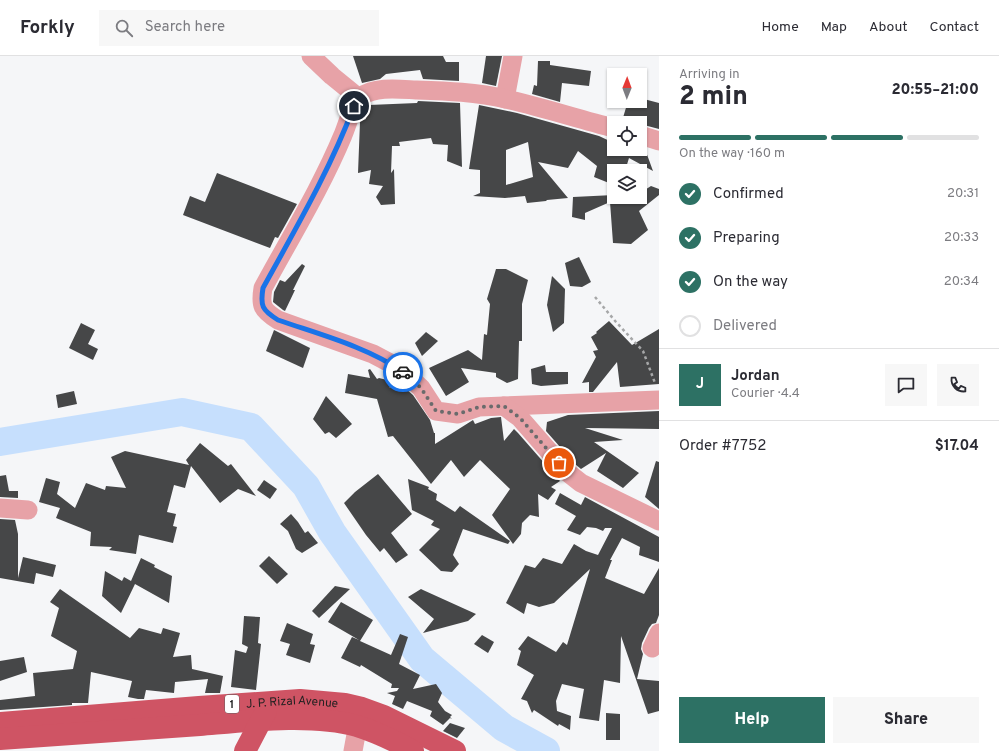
<!DOCTYPE html>
<meta charset="utf-8">
<style>
:root{--surface:#fff;--page:#f7f7f7;--text:#2b2b33;--muted:#7c7c81;--line:#e1e1e2;--accent:#2d7164}
body{margin:0;font-family:Overpass,sans-serif;background:var(--page);color:var(--text);height:100vh;display:flex;flex-direction:column;font-size:15px;white-space:nowrap}
*{box-sizing:border-box;margin:0}
p{font-size:13px;color:var(--muted)}
.icon{flex:none;width:22px;height:22px;fill:none;stroke:currentColor;stroke-width:2;stroke-linecap:round;stroke-linejoin:round}
.map{position:relative;flex:1;overflow:hidden}
.sheet{display:flex;flex-direction:column;background:var(--surface);width:340px}
.sheet>*{flex:none}
.needle{width:26px;rotate:1deg}
.buttons{position:absolute;left:607px;top:12px;display:grid;gap:8px}
.buttons a{display:grid;place-items:center;width:40px;height:40px;border-radius:0px;background:var(--surface);box-shadow:0 1px 3px #0004;font-size:20px}
.pin{position:absolute;display:grid;place-items:center;width:34px;height:34px;color:#fff;margin:-17px;border:2px solid #fff;border-radius:50%;box-shadow:0 1px 4px #0007}
.courier{position:absolute;display:grid;place-items:center;width:40px;height:40px;margin:-20px;border:3px solid #1a73e8;border-radius:50%;background:#fff;color:#222;box-shadow:0 1px 5px #0007}
.summary em{font-style:normal;font-weight:800}
.summary div{display:flex;flex-direction:column-reverse}
.summary{display:flex;align-items:center;justify-content:space-between;height:68px;padding:0 20px}
h1{font-size:26px;font-weight:800;line-height:30px}
.bar{display:grid;grid-template-columns:repeat(4,1fr);gap:6px 4px;align-content:center;height:48px;padding:0 20px}
.bar i{height:5px;border-radius:3px;background:var(--line)}
.bar .current{background:var(--accent)}
.bar p{grid-column:span 4}
.line{display:flex;align-items:center;gap:10px;padding:0 20px;border-top:1px solid var(--line)}
.line div{flex:1}
.round{display:grid;place-items:center;flex:none;width:42px;height:42px;border-radius:0px;background:var(--page)}
ol{padding:0 20px;list-style:none}
li{display:flex;align-items:center;gap:12px;height:44px}
li p{margin-inline-start:auto}
li .icon{padding:4px;border-radius:50%;background:var(--accent);color:#fff;stroke-width:4}
li:last-child{color:var(--muted)}
li i{width:22px;height:22px;border:2px solid var(--line);border-radius:50%}
.button{display:flex;gap:8px;margin-top:auto;padding:8px 20px}
.button a{flex:1;height:46px;border-radius:0px;background:var(--accent);color:#fff;font-size:16px;font-weight:800;line-height:46px;text-align:center}
.button a+a{background:var(--page);color:var(--text)}
header{display:flex;align-items:center;gap:24px;box-sizing:border-box;height:56px;padding:0 20px;background:var(--surface);border-bottom:1px solid var(--line)}
header strong{font-size:19px}
nav{display:flex;gap:22px;margin-inline-start:auto;font-size:14px}
.search{width:280px;height:36px;background:var(--page);display:flex;align-items:center;gap:10px;box-sizing:border-box;padding:0 14px;border-radius:0px;color:var(--muted);font-size:15px}
main{display:flex;flex:1;min-height:0}
.map>svg:first-child{display:block}
.lines{fill:none;stroke-linecap:round;stroke-linejoin:round}
.river{stroke:#c6dffd;stroke-width:28}
.building{fill:#464748;fill-rule:evenodd}
.path{stroke:#a6a7a8;stroke-width:2.5;stroke-dasharray:3 3;stroke-linecap:butt}
.minor{stroke:#e7a2a7;stroke-width:19}
.major{stroke:#cf5464;stroke-width:22}
.done{stroke:#6a6b6c;stroke-width:4;stroke-dasharray:0 7.2}
.route{stroke:#1a73e8;stroke-width:5}
.labels{text-anchor:middle;stroke-width:4;stroke-linejoin:round;paint-order:stroke}
.shield{fill:#fff;stroke:#626363;stroke-width:1}
.shield-label{font-size:11px;font-weight:bold;fill:#1f2020}
.street-label{font-size:12px;fill:#1f2020;stroke:#fff}
</style>
<header>
<strong>Forkly</strong>
<div class="search"><svg class="icon" aria-label="search" viewBox="0 0 24 24"><circle cx="10" cy="10" r="6"/><path d="M15 15l6 6"/></svg>Search here</div>
<nav><a>Home</a><a>Map</a><a>About</a><a>Contact</a></nav>
</header>
<main>
<div class="map">
<svg width="659" height="695" viewBox="0 0 659 695">
<rect width="100%" height="100%" fill="#f5f6f8"/>
<g class="lines">
<polyline class="river" points="0,386 182,356 251,371 306,430 332,476 422,603 504,672 546,695"/>
</g>
<g class="building">
<polygon points="353,0 443,0 446,6 459,6 459,25 423,23 420,14 386,18 380,23 362,27"/>
<polygon points="486,0 502,0 496,30 482,27"/>
<polygon points="538,5 550,5 550,9 591,15 589,30 562,27 560,46 532,38 534,29 537,30"/>
<polygon points="640,42 659,47 659,73 640,68 640,67 623,67 622,65 628,45 640,45"/>
<polygon points="418,45 460,47 462,111 447,105 448,89 433,88 431,82 399,86 400,90 392,90 391,117 394,113 395,148 381,149 376,141 383,130 369,128 371,114 358,117 360,66 360,65 366,63 364,55 365,52 370,52 369,49 417,47"/>
<path d="M479,49l38,8 82,23 15,7v6h31l8,22 -24,-13 -4,13h-11v14l-20,-8 3,-11 -19,-15 -10,17 -30,-6 30,36 -21,2 -1,1 -19,2 -2,-7 -20,2 -32,-2 7,-3v-23l-11,-1zM528,86l5,35 -27,8v-35z"/>
<polygon points="217,117 297,148 278,182 275,181 270,192 183,159 190,140 205,146"/>
<polygon points="651,130 659,133 659,139 639,155 648,174 631,188 613,187 610,146 585,157 585,164 572,161 573,141 614,139 614,141 640,141 640,137"/>
<polygon points="579,201 591,226 582,231 570,230 565,207"/>
<polygon points="302,208 305,210 293,234 295,234 285,255 283,254 273,246 274,236 280,224 285,226"/>
<polygon points="496,213 506,213 528,224 522,248 522,285 519,285 518,323 507,327 496,321 496,317 461,312 469,326 446,340 429,312 468,294 482,304 484,278 487,279 490,248 487,243"/>
<polygon points="552,220 565,233 564,267 553,276 547,249"/>
<polygon points="609,265 632,289 659,273 659,328 620,331 617,306 593,336 589,336 589,326 582,327 596,301 593,295 598,294 591,281 597,277 596,276"/>
<polygon points="81,267 95,274 88,288 98,293 93,304 69,292"/>
<polygon points="274,274 310,292 303,312 266,295"/>
<polygon points="426,276 438,285 422,300 415,287"/>
<polygon points="545,309 546,316 568,316 568,328 541,330 532,328 531,313"/>
<polygon points="370,313 377,323 379,322 395,326 389,332 399,327 413,339 430,364 434,377 435,377 435,388 473,364 475,368 491,362 501,361 504,385 514,373 518,377 560,425 551,431 556,434 548,444 538,438 539,461 530,459 522,467 521,478 513,488 492,459 510,433 480,404 464,421 451,404 431,428 393,380 388,381 377,343 345,337 348,318 370,322 368,314"/>
<polygon points="74,335 77,348 58,352 56,339"/>
<polygon points="326,340 352,368 336,382 329,376 325,378 313,363"/>
<polygon points="659,355 659,373 585,372 623,384 594,386 639,417 623,432 597,415 606,397 581,413 575,408 546,375 547,366 568,359"/>
<polygon points="200,387 228,410 231,408 256,440 238,433 220,447 191,410 185,432 174,429 167,456 176,458 173,470 177,471 173,487 139,479 136,498 109,494 112,491 90,490 91,476 56,462 60,452 39,446 46,422 60,426 57,438 75,452 86,427 105,434 106,430 126,432 111,401 125,395 189,409 186,404"/>
<polygon points="656,405 659,406 659,453 645,441"/>
<polygon points="378,418 412,458 391,477 408,499 396,507 384,492 380,496 366,479 344,447 355,436"/>
<polygon points="6,419 9,435 18,435 18,442 0,441 0,420"/>
<polygon points="408,423 429,431 428,433 437,438 436,444 455,456 460,450 510,485 508,488 463,473 453,499 459,508 452,516 441,515 419,494 440,473 431,469 434,465 412,454"/>
<polygon points="264,424 277,433 270,443 257,434"/>
<polygon points="560,437 581,449 585,441 659,481 659,506 639,499 640,491 622,482 610,504 612,504 605,522 644,538 659,512 659,559 656,567 652,568 649,572 642,587 641,593 643,598 637,623 659,625 659,655 648,658 621,580 620,627 604,624 599,665 579,662 584,633 562,628 556,645 557,655 571,660 570,674 559,668 558,670 534,654 532,657 527,645 521,643 534,619 517,609 521,595 518,593 528,580 556,596 563,586 567,589 590,513 554,547 539,551 527,547 524,558 506,547 525,509 535,512 543,502 562,508 574,488 586,495 598,499 612,472 605,472 603,475 596,472 587,471 580,479 567,474 576,460 555,448"/>
<polygon points="291,458 298,466 305,477 308,475 318,487 302,497 296,493 288,475 280,468"/>
<polygon points="0,463 15,464 18,478 18,522 23,501 56,509 53,521 36,517 34,528 0,522"/>
<polygon points="269,500 288,518 277,528 259,510"/>
<polygon points="141,502 155,509 154,511 172,520 169,547 135,528 121,557 102,540 105,515 122,525 124,521 131,525"/>
<polygon points="335,530 350,533 319,562 312,555"/>
<polygon points="60,533 130,582 139,572 161,578 163,572 180,577 173,601 191,599 192,613 223,620 220,637 205,637 208,623 175,626 174,637 146,634 144,643 138,643 128,641 132,625 91,616 88,647 72,647 72,649 0,654 0,644 35,640 33,617 73,613 77,595 51,580 59,552 50,546"/>
<polygon points="421,533 423,534 476,558 468,565 423,577 434,563 408,541"/>
<polygon points="341,546 373,564 360,585 391,599 400,578 408,581 399,608 420,619 413,633 436,628 442,637 438,646 445,655 452,659 450,661 452,663 450,662 443,669 430,660 432,655 407,645 403,653 392,648 395,640 387,637 397,635 399,632 391,632 392,628 361,609 360,611 341,602 352,581 359,584 328,566"/>
<polygon points="244,560 260,561 258,587 261,588 256,634 231,631 235,594 246,597 248,591 242,588"/>
<polygon points="287,567 313,578 310,588 315,589 310,607 286,599 290,588 280,585"/>
<polygon points="482,579 494,586 488,597 474,588"/>
<polygon points="24,601 27,616 0,625 0,605"/>
<polygon points="606,657 620,658 620,684 606,684"/>
<polygon points="450,667 465,672 457,682 443,675"/>
</g>
<g class="lines">
<polyline class="path" points="595,241 616,266 643,295 655,327"/>
<g class="minor">
<polyline points="311,0 332,20 359,42"/>
<polyline points="505,43 513,0"/>
<path d="M614,72c-36,-9 -72,-21 -108,-29 -29,-7 -60,-8 -90,-9 -18,-1 -40,-4 -56,7 -7,6 -13,29 -17,38 -22,53 -53,103 -80,153 -3,18 -1,22 15,32l95,34 17,9 17,12 14,13 15,23 22,3 21,-7 180,-7"/>
<polyline points="640,79 659,85"/>
<polyline points="504,350 520,362 567,416 581,427 659,465"/>
<polyline points="0,452 28,454"/>
<polyline points="652,592 659,577"/>
<polyline points="353,695 360,657"/>
</g>
<g class="major">
<path id="s1" d="M0,667l199,-16 101,-7 45,4 17,4 22,8 71,35"/>
<path d="M0,683c67,-5 133,-9 200,-14 47,-4 112,-12 157,1 19,6 38,15 56,25"/>
<polyline points="245,695 266,655"/>
</g>
</g>
<g class="lines">
<polyline class="done" points="403,316 421,332 436,355 458,358 479,351 504,350 520,362 559,407"/>
<path class="route" d="M354,50c-24,64 -58,122 -91,182 -3,18 -1,22 15,32 40,14 90,27 125,52"/>
</g>
<g class="labels">
<rect class="shield" x="225" y="639" width="14" height="18" rx="3"/>
<g class="shield-label">
<text x="232" y="652">1</text>
</g>
<g class="street-label">
<text dy="4" stroke="none"><textPath href="#s1" startOffset="293">J. P. Rizal Avenue</textPath></text>
</g>
</g>
</svg>
<div class="buttons">
<a><svg class="needle" viewBox="-14 -14 28 28"><path d="M0-13l5 13h-10z" fill="#e53935"/><path d="M0 13l5-13h-10z" fill="#7c7c81"/></svg></a>
<a><svg class="icon" aria-label="locate" viewBox="0 0 24 24"><circle cx="12" cy="12" r="6"/><path d="M12 2v4M12 18v4M2 12h4M18 12h4"/></svg></a>
<a><svg class="icon" aria-label="layers" viewBox="0 0 24 24"><path d="M12 4l9 5-9 5-9-5zM3 14l9 5 9-5"/></svg></a>
</div>
<div class="pin" style="left:559px;top:407px;background:#ea580c"><svg class="icon" aria-label="bag" viewBox="0 0 24 24"><path d="M5 8h14l-1 12H6zM9 8a3 3 0 0 1 6 0"/></svg></div>
<div class="pin" style="left:354px;top:50px;background:#1f2937"><svg class="icon" aria-label="home" viewBox="0 0 24 24"><path d="M3 11l9-7 9 7M6 9v11h12V9"/></svg></div>
<div class="courier" style="left:403px;top:316px"><svg class="icon" aria-label="car" viewBox="0 0 24 24"><path d="M5 17H2v-5l4-1 3-4h7l3 4 3 1v5h-3M9 17h6M6 11h13"/><circle cx="7" cy="17" r="2"/><circle cx="17" cy="17" r="2"/></svg></div>
</div>
<section class="sheet">
<div class="summary"><div><h1>2 min</h1><p>Arriving in</p></div><em>20:55–21:00</em></div>
<div class="bar"><i class="current"></i><i class="current"></i><i class="current"></i><i></i><p>On the way · 160 m</p></div>
<ol>
<li><svg class="icon" aria-label="check" viewBox="0 0 24 24"><path d="M5 12l5 5 9-10"/></svg>Confirmed<p>20:31</p></li>
<li><svg class="icon" aria-label="check" viewBox="0 0 24 24"><path d="M5 12l5 5 9-10"/></svg>Preparing<p>20:33</p></li>
<li><svg class="icon" aria-label="check" viewBox="0 0 24 24"><path d="M5 12l5 5 9-10"/></svg>On the way<p>20:34</p></li>
<li><i></i>Delivered</li>
</ol>
<div class="line" style="height:72px"><b class="round" style="background:var(--accent);color:#fff">J</b><div><b>Jordan</b><p>Courier · 4.4</p></div><a class="round"><svg class="icon" aria-label="chat" viewBox="0 0 24 24"><path d="M4 5h16v11H9l-5 4z"/></svg></a><a class="round"><svg class="icon" aria-label="phone" viewBox="0 0 24 24"><path d="M5 4h4l2 5-3 2q2 4 5 5l2-3 5 2v4C11 20 4 13 5 4z"/></svg></a></div>
<div class="line" style="height:52px"><div>Order #7752</div><b>$17.04</b></div>
<div class="button"><a>Help</a><a>Share</a></div>
</section>
</main>
